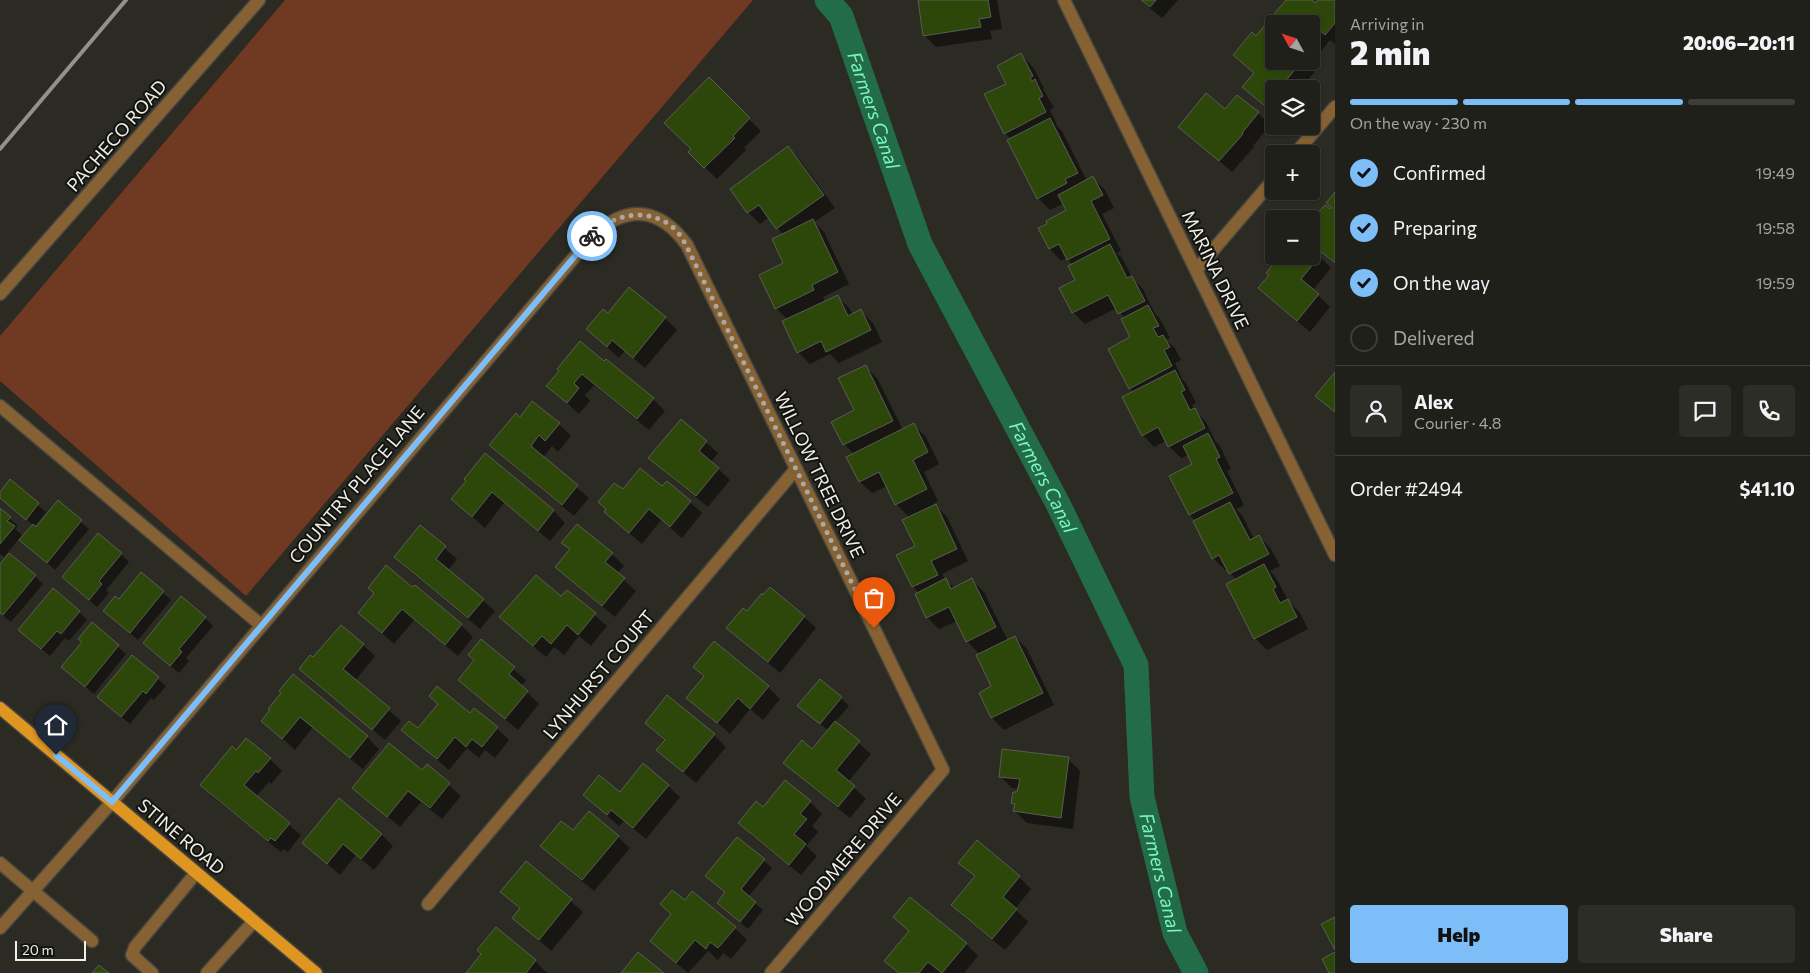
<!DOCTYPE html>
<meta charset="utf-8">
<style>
:root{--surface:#20201a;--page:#2d2d27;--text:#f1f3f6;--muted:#a2a3a2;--line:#3d3e39;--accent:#7dbef9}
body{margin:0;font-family:Commissioner,sans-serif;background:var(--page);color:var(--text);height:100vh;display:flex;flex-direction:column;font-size:19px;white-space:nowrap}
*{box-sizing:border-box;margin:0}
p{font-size:16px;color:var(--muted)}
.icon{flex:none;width:28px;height:28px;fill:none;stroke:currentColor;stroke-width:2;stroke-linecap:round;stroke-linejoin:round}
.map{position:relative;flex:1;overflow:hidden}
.side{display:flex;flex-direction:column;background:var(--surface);width:475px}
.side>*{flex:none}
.needle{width:32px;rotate:310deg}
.fabs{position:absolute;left:1265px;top:15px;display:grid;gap:10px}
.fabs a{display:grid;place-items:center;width:55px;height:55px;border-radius:5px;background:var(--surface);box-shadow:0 1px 4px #0004,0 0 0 1px var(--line);font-size:25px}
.scale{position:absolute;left:15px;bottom:12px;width:71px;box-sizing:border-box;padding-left:5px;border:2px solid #efeee9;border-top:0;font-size:14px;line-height:18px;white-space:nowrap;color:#efeee9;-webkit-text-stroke:4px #13130f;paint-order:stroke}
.pin{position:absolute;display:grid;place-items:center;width:42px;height:42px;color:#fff;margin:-51px -21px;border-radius:50% 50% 50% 0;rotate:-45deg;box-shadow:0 0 5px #0007}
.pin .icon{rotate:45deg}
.courier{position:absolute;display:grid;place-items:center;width:50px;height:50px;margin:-25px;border:4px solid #7dbef9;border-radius:50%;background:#fff;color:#222;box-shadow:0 1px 6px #0007}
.head em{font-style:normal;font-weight:800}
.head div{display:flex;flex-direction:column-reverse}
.head{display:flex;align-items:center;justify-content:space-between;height:85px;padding:0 15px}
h1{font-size:32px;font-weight:800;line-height:38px}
.bar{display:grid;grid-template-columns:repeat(4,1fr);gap:8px 5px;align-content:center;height:60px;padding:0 15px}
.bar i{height:6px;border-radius:4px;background:var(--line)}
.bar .current{background:var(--accent)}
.bar p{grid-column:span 4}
.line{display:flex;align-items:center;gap:12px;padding:0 15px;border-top:1px solid var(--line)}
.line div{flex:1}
.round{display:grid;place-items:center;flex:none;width:52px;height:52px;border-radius:5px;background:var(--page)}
ol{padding:0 15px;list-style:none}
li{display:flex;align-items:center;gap:15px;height:55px}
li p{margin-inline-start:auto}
li .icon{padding:5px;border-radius:50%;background:var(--accent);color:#111;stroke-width:4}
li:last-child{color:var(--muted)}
li i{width:28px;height:28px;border:2px solid var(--line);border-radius:50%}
.primary-button{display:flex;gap:10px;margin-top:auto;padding:10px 15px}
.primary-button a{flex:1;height:58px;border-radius:5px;background:var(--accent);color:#111;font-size:20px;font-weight:800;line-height:58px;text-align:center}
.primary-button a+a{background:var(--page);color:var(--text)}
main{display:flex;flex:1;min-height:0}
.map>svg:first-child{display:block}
.green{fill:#703921}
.shadow{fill:#0007}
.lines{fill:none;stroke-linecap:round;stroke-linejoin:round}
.canal{stroke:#226c4a;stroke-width:25}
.building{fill:#2d470a;stroke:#595d56}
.minor-casing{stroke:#46453f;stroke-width:15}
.major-casing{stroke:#46453f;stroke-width:15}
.minor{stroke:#856133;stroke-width:12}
.major{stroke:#df9621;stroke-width:12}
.rail{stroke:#92918b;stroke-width:4}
.done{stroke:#aaa9a4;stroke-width:5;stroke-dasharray:0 9}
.route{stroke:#7dbef9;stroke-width:6}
.labels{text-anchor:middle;stroke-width:4;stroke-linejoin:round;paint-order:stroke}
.street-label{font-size:18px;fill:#efeee9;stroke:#13130f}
.water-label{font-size:19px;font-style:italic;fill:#7af7b9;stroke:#13130f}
</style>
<main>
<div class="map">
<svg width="1335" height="973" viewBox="0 0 1335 973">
<rect width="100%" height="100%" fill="#2b2a23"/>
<polygon class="green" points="285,0 753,0 246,596 0,381 0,336"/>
<g class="shadow">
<polygon points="919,0 997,0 1002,29 990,31 992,39 936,47 924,35"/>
<polygon points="1140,0 1178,0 1162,18"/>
<polygon points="1287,0 1310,0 1315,5 1319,0 1335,0 1335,44 1330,40 1314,60 1311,58 1311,24 1270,21"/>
<polygon points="1021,55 1033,67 1044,88 1043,89 1054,108 1050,110 1057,125 1056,125 1062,131 1087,181 1093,178 1105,190 1114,208 1102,214 1121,251 1117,253 1122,258 1133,279 1143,289 1155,314 1160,319 1170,338 1166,340 1175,348 1181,360 1175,363 1182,379 1186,383 1196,403 1192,405 1195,411 1206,422 1215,441 1220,446 1231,469 1227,471 1244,505 1236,509 1242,515 1254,539 1259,537 1271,549 1280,566 1270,571 1276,578 1288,600 1300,613 1308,629 1267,650 1255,638 1236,580 1228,569 1225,570 1213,558 1194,521 1196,521 1190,515 1170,476 1194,464 1189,455 1181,458 1169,446 1166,441 1154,447 1143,435 1134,392 1130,388 1132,338 1125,319 1117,308 1085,324 1073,312 1077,280 1073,265 1067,258 1061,261 1050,249 1068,211 1064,203 1050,210 1038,198 1011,139 1005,133 1008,84"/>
<polygon points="1235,55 1274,61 1305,61 1315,71 1301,89 1274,89 1274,114 1244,87 1255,74"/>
<polygon points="709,79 761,131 744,148 746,150 717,179 689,152 692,149"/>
<polygon points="1225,111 1258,113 1270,125 1253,146 1254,147 1232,172 1180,127"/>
<polygon points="788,148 800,160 835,208 814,222 824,232 849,284 823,297 825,302 837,296 849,308 853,315 861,311 873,323 882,342 839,363 830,354 810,364 798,352 788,320 776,308 785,264 783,235 769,217 760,224 748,212"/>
<polygon points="1335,194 1335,264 1311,244 1333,207"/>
<polygon points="1319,256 1331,268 1313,290 1330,307 1310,332 1259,288"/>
<polygon points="608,314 665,318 677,330 645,368 625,351 619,358 587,329"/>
<polygon points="580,343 653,399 665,411 649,430 594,385 585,395 590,401 579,414 548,386"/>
<polygon points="865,366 877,378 903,430 914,425 926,437 939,464 924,472 938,501 934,504 947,517 968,561 942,574 945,579 954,588 972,580 984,592 1008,641 1015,637 1027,649 1054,705 1004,730 992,718 980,693 993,687 980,655 967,641 957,621 939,629 927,617 919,593 913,587 897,555 916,546 910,518 896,504 887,486 872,493 860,482 854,454 844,444 856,411"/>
<polygon points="559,424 571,436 558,452 552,446 543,458 589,498 574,516 503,457 491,445"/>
<polygon points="706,442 718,453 711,462 730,480 708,507 662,470 650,458"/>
<polygon points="485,455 554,511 565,523 550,541 504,503 485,528 453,499"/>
<polygon points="10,481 46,512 34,527 36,529 58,502 89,529 55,570 21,540 33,525 0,497 0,494"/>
<polygon points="663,488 690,502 702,513 682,538 661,520 642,544 605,512 623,491"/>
<polygon points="0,510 18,526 15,529 22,535 4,557 0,554"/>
<polygon points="420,527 457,559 448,570 495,611 480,629 407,569 395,557"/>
<polygon points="563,542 612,554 624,566 617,574 636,591 615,617 569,579 557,567 571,550"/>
<polygon points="121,554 129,562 106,590 109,593 97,607 63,577"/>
<polygon points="0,566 35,576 43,584 11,622 0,613"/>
<polygon points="141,574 171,600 138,640 105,611 119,600"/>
<polygon points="413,589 461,625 473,637 458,656 414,620 394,644 359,613"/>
<polygon points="567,591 607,626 591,646 579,636 564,655 554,647 546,657 500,617 562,598"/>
<polygon points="79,612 87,620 69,641 65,638 50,656 28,638"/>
<polygon points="747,613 804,617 816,628 780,673 728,628"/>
<polygon points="205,618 213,626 186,658 189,661 179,673 144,643"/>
<polygon points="92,624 126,654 94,694 70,674 83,642"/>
<polygon points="481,641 526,680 521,686 539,704 518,730 472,692 460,680 476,661"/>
<polygon points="363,645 375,656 355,681 401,721 385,740 312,681 300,669 313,659"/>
<polygon points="132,657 166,686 154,700 151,698 130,724 107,705"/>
<polygon points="694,667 768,687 780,699 763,720 750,709 730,734 688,697 704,677"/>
<polygon points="293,676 367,737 379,749 363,769 312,728 295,750 263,721"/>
<polygon points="841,698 849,706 835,722 871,754 848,782 866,799 850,818 797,775 785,763 813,750 829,731 807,713"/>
<polygon points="470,715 497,728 509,740 495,758 485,750 479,758 467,748 449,770 403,730 418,730"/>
<polygon points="646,723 714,735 726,747 696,783 657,750 665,741"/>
<polygon points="236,752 270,759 282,771 271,784 269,782 256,796 301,835 288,852 283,849 281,852 213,797 202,785"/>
<polygon points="1068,759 1080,771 1073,829 1027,823 1015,811 1016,806 1013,803 1018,794 1019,789 1012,788 1000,776"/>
<polygon points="427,766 461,796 442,819 421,802 400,827 366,799 422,772"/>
<polygon points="668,786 680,797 646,839 624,821 619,826 584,795 620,794"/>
<polygon points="810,802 822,814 812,826 818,832 806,846 817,856 801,875 751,835 740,823 763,809"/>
<polygon points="573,832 618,837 630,848 594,891 554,858 542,846"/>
<polygon points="381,834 393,846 374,870 356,855 340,875 304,843"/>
<polygon points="737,839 772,868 748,897 763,910 748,929 726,911 726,893"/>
<polygon points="977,842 1019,877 1031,889 1015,909 1028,922 1005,950 964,917 952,905 975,877 960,863"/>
<polygon points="526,862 583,912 551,951 514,918 521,910 502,892"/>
<polygon points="685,902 735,928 747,940 731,959 723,953 718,960 708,951 688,973 651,941 672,915 661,904"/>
<polygon points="496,929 535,961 547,973 467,973 483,954"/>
<polygon points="966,944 978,956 964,973 898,973 886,961"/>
</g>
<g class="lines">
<path class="canal" id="s1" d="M827,0l14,16 79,228 138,260 78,161 6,132 33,136 21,40"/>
</g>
<g class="building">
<polygon points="918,0 988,0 991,17 979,19 981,27 923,36"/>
<polygon points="1141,0 1156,0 1150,7"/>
<polygon points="1286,0 1312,0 1315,3 1318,0 1335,0 1335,23 1325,35 1318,29 1311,37 1311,24 1274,24 1274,26 1268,21"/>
<polygon points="1264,26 1274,33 1274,61 1302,61 1279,89 1274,89 1274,95 1265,106 1242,87 1254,73 1233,55 1252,32 1256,36"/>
<polygon points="1021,53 1033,76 1030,78 1032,81 1035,79 1043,96 1039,98 1046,112 1004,134 984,94 1006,84 997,66"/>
<polygon points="709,77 750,118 733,136 735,138 704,168 688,152 691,149 664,123"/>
<polygon points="1206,93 1225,109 1237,95 1259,112 1242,133 1243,134 1219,161 1178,127"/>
<polygon points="1050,118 1078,173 1065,179 1067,183 1037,199 1007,140"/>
<polygon points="788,146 824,195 776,229 759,205 747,213 730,189"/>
<polygon points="1093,176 1103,195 1091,201 1110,239 1067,260 1059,244 1049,249 1038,228 1047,224 1046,221 1066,210 1058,195"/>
<polygon points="1335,192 1335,263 1311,244 1311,229 1317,223 1312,220 1325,205 1330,209 1331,207 1326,203"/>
<polygon points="813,219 838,272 812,285 814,290 775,309 759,275 783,263 772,239"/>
<polygon points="1110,244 1127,278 1132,276 1145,301 1118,314 1108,295 1072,313 1059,288 1075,280 1068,266"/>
<polygon points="1311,249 1320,256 1301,279 1319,294 1297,321 1258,288 1269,275 1266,273 1276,261 1278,262 1282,256 1311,256"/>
<polygon points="629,287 666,317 633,358 612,340 607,347 586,329 603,309 608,313"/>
<polygon points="838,295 848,316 861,309 871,330 826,352 821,341 797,353 782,321"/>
<polygon points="1148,305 1159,326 1153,328 1158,337 1163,335 1170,347 1164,350 1172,366 1129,389 1108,349 1130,337 1121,319"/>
<polygon points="580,341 604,361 606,359 654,398 637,419 582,374 574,383 579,388 567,403 546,386 559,371 557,369"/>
<polygon points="866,365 893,421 843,445 831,422 854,410 838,378"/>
<polygon points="1175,370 1185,390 1181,392 1190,410 1195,408 1205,428 1168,447 1158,427 1142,436 1122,397"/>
<polygon points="1335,372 1335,412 1315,396"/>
<polygon points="532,401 560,423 545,441 539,435 531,446 578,485 562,505 489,445 516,413 520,417"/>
<polygon points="681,419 707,441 699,451 719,468 696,496 648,458"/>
<polygon points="914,423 928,452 913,460 927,489 895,505 879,472 859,482 846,457"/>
<polygon points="1208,433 1220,457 1216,459 1233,493 1189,515 1169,476 1192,464 1183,446"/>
<polygon points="485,453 554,510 538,531 492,492 472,517 451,499 466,481 464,479"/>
<polygon points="640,468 662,486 667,481 691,501 670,527 649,509 629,533 604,512 606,509 598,502 614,483 623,489"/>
<polygon points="10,479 39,503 26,520 0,498 0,492"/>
<polygon points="58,500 82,520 47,563 19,540 33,524 36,527"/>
<polygon points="1230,502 1250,540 1259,535 1269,554 1229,574 1219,555 1212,559 1193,521"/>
<polygon points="936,504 957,549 931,561 938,575 912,587 896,555 915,546 902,520"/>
<polygon points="0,508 11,517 7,521 15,526 0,544"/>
<polygon points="577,524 613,553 605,562 625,578 602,606 555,567 570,549 561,543"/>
<polygon points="420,525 446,546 436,559 484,599 468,618 394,557"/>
<polygon points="98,533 122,553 99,581 102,584 89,600 62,577"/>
<polygon points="9,553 36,575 3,615 0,613 0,564"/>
<polygon points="1264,564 1276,587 1273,589 1280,603 1288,599 1297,617 1254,639 1226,584"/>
<polygon points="386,565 412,587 415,585 462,624 445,645 402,609 382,633 358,613 374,593 368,588"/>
<polygon points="141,572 164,591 130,633 103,611 115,596 119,599"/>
<polygon points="536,575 561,596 567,590 596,613 578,635 567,625 551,644 542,636 533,646 499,617"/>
<polygon points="946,578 951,589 972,578 996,627 966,642 949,607 926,618 915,594"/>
<polygon points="770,587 805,616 768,662 726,628 743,608 747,611 762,593 763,595"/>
<polygon points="53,588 80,611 61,634 57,631 41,649 18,630"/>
<polygon points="181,596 206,617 179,649 182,652 170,666 143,643"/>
<polygon points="92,622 119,645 85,687 61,667 82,642 78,639"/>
<polygon points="341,625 364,644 343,669 390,708 372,730 299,669 310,655 313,657"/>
<polygon points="1015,636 1043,693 991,718 979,693 991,686 976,655"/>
<polygon points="481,639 515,667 509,674 528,691 505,719 458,680 474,660 468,655"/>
<polygon points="714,641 769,686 750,709 738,698 717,723 686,698 704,676 693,667"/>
<polygon points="132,655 159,677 146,694 143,691 121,717 97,697"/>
<polygon points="293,674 368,736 350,758 300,717 282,739 261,721 270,710 268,709 281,693 279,691"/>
<polygon points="820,679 842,697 820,724 797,706"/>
<polygon points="437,686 470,713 474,708 498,727 482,747 472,739 466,747 455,737 437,759 401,730 409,721 418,728 438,704 429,696"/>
<polygon points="667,695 715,734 683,772 656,750 665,740 645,723"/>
<polygon points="835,721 860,741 836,770 855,786 838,807 783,763 802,740 812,749"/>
<polygon points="246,738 271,758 258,773 256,771 244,785 290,823 275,841 271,838 268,841 200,785 232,746 236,750"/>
<polygon points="389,743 422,770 427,764 450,783 430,808 408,791 387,817 352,788"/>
<polygon points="1002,749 1069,757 1061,818 1013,811 1015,804 1011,803 1013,792 1017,792 1020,779 999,777"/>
<polygon points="643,763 669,785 633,828 611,810 607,815 583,795 599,775 620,792"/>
<polygon points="785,780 811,801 800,814 807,819 794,834 806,844 789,865 738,823 756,801 763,807"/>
<polygon points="339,798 382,834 361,859 343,844 327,864 302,843"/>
<polygon points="589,811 619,836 582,880 540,846 561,821 573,830"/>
<polygon points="737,837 765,859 741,889 756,902 740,922 717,903 725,892 705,876"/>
<polygon points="977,840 1020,876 1003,897 1017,909 992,939 951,905 975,876 958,863"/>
<polygon points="526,861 572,899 539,940 512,918 520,908 500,892"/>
<polygon points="672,890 685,900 692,891 736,927 718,948 710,942 706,949 695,940 676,963 650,941 671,914 660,904"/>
<polygon points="910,897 967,943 942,973 928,962 919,973 899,973 884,961 909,931 893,917"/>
<polygon points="1335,917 1335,950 1321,924"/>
<polygon points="496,927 536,960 526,973 466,973 481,954 477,950"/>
<polygon points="638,952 664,973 621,973"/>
<polygon points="1335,952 1335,973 1329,973 1322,959"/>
<polygon points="99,965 109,973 92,973"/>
</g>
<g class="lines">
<defs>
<g id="minor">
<polyline points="1064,0 1335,555"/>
<polyline points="1295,154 1335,107"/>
<polyline points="1196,270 1274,179"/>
<polyline points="0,294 259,0"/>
<polyline points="0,406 261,625"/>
<polyline points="0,863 92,941"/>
<polyline points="428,904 796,469"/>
<path d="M0,928l112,-126 482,-568c35,-30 66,-26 93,11l256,525 -172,203"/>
<polyline points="152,973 132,955 135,947 196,873"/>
<polyline points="207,973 254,921"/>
</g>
<polyline id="major" points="0,708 316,973"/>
</defs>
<use href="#minor" class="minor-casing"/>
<use href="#major" class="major-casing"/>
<use href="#minor" class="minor"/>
<use href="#major" class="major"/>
<polyline class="rail" points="0,149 126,0"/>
</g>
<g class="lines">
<path class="done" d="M592,236c22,-24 58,-29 83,-7 5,5 8,11 11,16l188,383"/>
<polyline class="route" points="56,755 112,802 592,236"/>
</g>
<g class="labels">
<g class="street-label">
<text transform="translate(117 136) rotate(-49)" y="6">PACHECO ROAD</text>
<text transform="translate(1215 270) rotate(64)" y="6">MARINA DRIVE</text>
<text transform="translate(819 475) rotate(64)" y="6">WILLOW TREE DRIVE</text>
<text transform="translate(357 485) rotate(-50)" y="6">COUNTRY PLACE LANE</text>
<text transform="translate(599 675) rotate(-50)" y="6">LYNHURST COURT</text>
<text transform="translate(181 837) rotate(40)" y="6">STINE ROAD</text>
<text transform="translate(844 860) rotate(-50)" y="6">WOODMERE DRIVE</text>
</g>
<g class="water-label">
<text dy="7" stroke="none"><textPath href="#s1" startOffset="121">Farmers Canal</textPath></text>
<text dy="7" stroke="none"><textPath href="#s1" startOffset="526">Farmers Canal</textPath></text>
<text dy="7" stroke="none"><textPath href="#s1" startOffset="946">Farmers Canal</textPath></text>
</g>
</g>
</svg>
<div class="fabs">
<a><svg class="needle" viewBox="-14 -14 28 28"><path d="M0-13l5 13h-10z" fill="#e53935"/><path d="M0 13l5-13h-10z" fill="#a2a3a2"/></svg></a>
<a><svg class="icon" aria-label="layers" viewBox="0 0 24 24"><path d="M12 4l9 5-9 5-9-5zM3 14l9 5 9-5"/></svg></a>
<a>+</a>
<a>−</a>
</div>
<div class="scale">20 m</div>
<div class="pin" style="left:874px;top:628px;background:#ea580c"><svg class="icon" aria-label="bag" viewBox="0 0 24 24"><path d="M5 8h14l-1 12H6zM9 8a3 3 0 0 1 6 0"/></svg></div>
<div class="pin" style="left:56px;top:755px;background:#1f2937"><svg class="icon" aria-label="home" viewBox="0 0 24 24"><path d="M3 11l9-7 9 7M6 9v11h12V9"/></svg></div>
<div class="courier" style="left:592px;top:236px"><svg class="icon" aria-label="bike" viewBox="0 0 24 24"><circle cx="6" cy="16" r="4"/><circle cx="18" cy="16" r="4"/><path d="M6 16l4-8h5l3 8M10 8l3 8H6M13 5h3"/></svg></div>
</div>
<section class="side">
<div class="head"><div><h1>2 min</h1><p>Arriving in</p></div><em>20:06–20:11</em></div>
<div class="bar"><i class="current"></i><i class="current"></i><i class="current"></i><i></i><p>On the way · 230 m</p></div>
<ol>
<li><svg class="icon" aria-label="check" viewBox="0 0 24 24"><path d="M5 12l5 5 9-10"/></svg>Confirmed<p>19:49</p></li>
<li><svg class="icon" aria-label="check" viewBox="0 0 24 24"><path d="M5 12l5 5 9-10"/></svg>Preparing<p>19:58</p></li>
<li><svg class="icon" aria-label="check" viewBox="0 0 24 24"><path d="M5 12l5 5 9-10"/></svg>On the way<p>19:59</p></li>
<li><i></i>Delivered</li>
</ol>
<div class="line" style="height:90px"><a class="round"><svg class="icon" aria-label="person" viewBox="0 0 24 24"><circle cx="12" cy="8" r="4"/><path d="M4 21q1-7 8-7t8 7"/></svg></a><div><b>Alex</b><p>Courier · 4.8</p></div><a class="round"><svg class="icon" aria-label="chat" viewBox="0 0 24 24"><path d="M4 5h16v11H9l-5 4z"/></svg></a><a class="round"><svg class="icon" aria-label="phone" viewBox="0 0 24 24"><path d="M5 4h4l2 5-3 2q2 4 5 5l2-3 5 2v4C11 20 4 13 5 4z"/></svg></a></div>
<div class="line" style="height:65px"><div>Order #2494</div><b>$41.10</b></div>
<div class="primary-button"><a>Help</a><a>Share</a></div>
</section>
</main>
